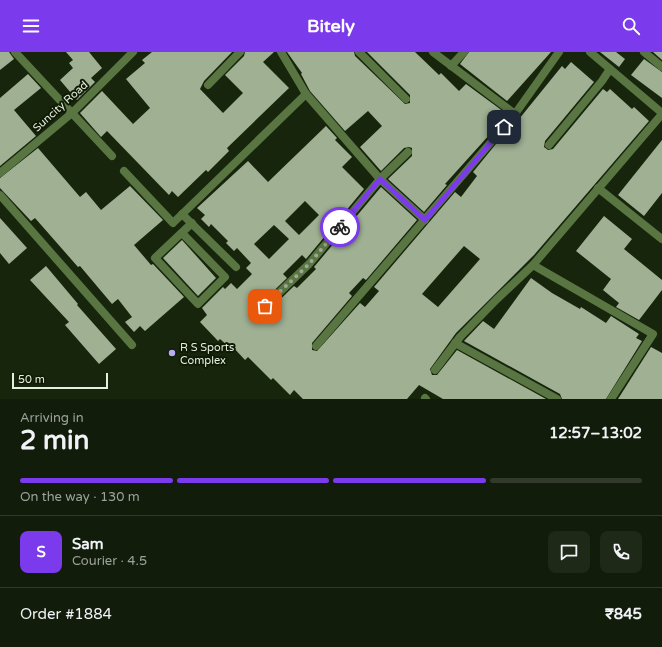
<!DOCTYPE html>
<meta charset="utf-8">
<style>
:root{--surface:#121c0a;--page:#1f2918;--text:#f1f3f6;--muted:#9ca19c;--line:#313a2b;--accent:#7c3aed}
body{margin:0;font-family:"Varela Round",sans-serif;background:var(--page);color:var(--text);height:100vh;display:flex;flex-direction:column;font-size:15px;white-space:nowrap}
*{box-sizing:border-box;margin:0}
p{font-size:13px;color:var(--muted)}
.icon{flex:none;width:22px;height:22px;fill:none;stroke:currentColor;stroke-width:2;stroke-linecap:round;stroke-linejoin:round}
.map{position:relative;height:347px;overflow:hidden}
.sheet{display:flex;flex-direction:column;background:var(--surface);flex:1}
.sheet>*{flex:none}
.scale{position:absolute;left:12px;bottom:10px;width:96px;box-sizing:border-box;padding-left:4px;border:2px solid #e5eedf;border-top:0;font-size:11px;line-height:14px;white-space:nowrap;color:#e5eedf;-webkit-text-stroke:3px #0f1b04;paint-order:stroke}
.pin{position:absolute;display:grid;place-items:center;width:34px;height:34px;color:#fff;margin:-17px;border-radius:8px;box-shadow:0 2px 6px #0006}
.courier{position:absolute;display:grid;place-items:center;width:40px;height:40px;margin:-20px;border:3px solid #7c3aed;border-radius:50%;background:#fff;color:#222;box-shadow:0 1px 5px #0007}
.headline em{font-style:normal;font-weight:700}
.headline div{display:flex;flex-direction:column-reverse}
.headline{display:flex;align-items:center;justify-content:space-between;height:68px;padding:0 20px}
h1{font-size:26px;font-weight:700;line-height:30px}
.bar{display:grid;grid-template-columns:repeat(4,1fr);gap:6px 4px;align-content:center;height:48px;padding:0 20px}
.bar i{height:5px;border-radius:3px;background:var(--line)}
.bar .current{background:var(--accent)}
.bar p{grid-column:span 4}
.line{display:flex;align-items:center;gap:10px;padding:0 20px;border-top:1px solid var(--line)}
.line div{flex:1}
.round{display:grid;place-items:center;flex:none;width:42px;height:42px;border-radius:8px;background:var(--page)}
header{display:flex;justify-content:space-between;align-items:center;height:52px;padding:0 20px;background:var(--accent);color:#fff;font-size:18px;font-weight:700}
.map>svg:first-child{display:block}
.building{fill:#9fb093;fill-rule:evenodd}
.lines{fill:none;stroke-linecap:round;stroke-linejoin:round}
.minor{stroke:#597542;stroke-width:8}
.done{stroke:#9da896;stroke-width:4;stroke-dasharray:0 7.2}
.route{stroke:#7c3aed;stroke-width:5}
.poi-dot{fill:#baaaf7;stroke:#0f1b04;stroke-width:1.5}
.labels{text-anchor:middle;stroke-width:4;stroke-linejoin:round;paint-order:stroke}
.street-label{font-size:11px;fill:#e5eedf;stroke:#0f1b04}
.poi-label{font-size:11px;fill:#e5eedf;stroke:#0f1b04;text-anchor:start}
</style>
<header><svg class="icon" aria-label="menu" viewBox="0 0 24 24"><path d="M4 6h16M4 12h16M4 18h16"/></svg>Bitely<svg class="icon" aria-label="search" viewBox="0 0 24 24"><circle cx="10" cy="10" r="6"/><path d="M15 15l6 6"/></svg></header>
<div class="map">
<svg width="662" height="347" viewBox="0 0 662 347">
<rect width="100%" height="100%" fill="#18250d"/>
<g class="building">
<polygon points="0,0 9,0 14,7 0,18"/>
<polygon points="66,0 89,0 102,16 91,26 95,30 77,48 60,28 73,16 69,11 73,8"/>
<polygon points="152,0 232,0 204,29 200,37 223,61 243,41 225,23 244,4 245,0 274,0 263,10 289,36 227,96 229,99 208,120 206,118 178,145 172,139 169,143 107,79 101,85 80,61 102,39 133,72 150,56 126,27 145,11 142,8"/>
<path d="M287,0h67l1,4 50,48 5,-1v-8l-43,-43h48l24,23 2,-2 18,18 7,-7 34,25 15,15 47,-58 3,3 6,-7 23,20 -49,59 -1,6 4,3 5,-1 50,-60 4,3 3,-3 22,20 2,-2 15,14 -115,134 -78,78 -26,36 2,6h5l20,-25 89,49h-103l-24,-14 -12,14h-104l-9,-9 -4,5 -17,-17 -2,2 -23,-23 -3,3 -14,-15 -2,2 -9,-8 -2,2 -18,-19 7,-7 -5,-7 21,-21 2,2 6,-6 6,6 15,-15 -6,-6 5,-5 -14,-15 -3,3 -8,-8 2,-2 -17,-17 -2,3 -8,-8 4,-4 -8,-7 51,-47 20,21 58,-56 11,12 -2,2 17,17 -10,10 22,22 -58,70 -4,-4 -19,19 4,4 -34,33v4l3,3 6,-1 32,-31 3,2 19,-19 -2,-2 67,-80 36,33 -51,60 -3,-2 -14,15 3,3 -40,47v7l5,1 43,-48 5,4 14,-16 -5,-4 81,-95 6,5 16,-21 -4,-4 36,-44 -2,-5h-7l-55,61 2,1 -23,27 -36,-33 24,-23v-8l-3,-1 -5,1 -23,23 -21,-24 22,-21 -14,-15 -23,20 -35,-40 -9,-17 1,-1zM305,149l14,14 -20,20 -14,-14zM274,173l15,14 -20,20 -15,-15zM464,194l16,13 -42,48 -16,-13z"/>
<polygon points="469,0 551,0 507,49 460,12"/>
<polygon points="600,0 616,0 625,7 619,15"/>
<polygon points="653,0 662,0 662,8"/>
<polygon points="644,7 662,20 662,46 631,23"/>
<polygon points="28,22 41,36 14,58 36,84 0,114 0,46"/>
<polygon points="662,88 662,141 644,164 618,143"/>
<polygon points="38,96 80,145 86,140 101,158 130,134 163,168 134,193 151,213 153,212 184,245 145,279 140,274 134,280 125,270 132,265 118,247 112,252 80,214 78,215 35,166 31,169 0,136 0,126"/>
<polygon points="604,164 632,187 624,197 662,228 662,238 639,268 616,255 619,251 603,238 611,227 576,199"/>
<polygon points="0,166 27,196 9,212 0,201"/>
<polygon points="182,188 216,226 198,244 163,206"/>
<polygon points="46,214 78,252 77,253 116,297 99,312 65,273 69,270 30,228"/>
<polygon points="531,226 552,241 580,257 581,255 606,271 611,264 639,282 636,286 642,289 606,347 562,347 560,342 464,289 483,269 494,277"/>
<polygon points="651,295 662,301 662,347 618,347"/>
</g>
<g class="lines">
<g class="minor">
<polyline points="15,0 112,104"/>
<polyline points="281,0 306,42 380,127 425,168"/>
<polyline points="359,0 406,47"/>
<polyline points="433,0 515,62 559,0"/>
<polyline points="590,0 662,61"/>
<polyline points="644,0 662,15"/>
<polyline points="451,14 464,0"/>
<polyline points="208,33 240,0"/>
<polyline points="549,93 602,29 610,17"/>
<polyline points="124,119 173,171 306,42"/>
<polyline points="0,121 72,61 133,0"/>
<polyline points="598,136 662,187"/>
<polyline points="0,143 132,293"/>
<polyline points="182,162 236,215"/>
<polyline points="182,181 225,225 198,252 155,206 192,171"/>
<polyline points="533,213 653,282 611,347"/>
<polyline points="258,261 309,212 380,127 408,100"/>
<polyline points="455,291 557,347"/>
<polyline points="316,294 504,75"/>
<polyline points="435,318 460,285 496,248 533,213 662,62"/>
<polyline points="425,346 426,347"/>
</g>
</g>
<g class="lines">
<polyline class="done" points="265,254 309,212 340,175"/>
<polyline class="route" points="340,175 380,127 425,168 504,75"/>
</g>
<circle class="poi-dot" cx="172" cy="301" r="4"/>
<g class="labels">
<g class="street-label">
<text transform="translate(60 54) rotate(-42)" y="4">Suncity Road</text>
</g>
<g class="poi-label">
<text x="180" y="299">R S Sports<tspan x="180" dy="13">Complex</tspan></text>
</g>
</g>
</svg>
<div class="scale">50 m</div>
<div class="pin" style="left:265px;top:254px;background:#ea580c"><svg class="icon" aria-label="bag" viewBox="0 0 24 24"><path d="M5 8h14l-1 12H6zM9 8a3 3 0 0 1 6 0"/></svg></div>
<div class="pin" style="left:504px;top:75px;background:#1f2937"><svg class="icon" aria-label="home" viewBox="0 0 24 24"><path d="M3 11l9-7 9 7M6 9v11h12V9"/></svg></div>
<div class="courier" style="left:340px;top:175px"><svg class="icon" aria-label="bike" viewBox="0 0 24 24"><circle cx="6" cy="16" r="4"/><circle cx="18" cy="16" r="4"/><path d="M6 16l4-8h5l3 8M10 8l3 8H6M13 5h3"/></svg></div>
</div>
<section class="sheet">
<div class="headline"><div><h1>2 min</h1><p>Arriving in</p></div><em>12:57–13:02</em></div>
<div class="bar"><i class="current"></i><i class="current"></i><i class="current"></i><i></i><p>On the way · 130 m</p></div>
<div class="line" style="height:72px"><b class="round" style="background:var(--accent);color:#fff">S</b><div><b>Sam</b><p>Courier · 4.5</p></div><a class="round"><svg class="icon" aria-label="chat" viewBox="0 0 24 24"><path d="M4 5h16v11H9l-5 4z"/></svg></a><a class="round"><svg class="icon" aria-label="phone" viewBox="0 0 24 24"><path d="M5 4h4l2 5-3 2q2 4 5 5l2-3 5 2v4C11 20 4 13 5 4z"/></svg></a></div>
<div class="line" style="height:52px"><div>Order #1884</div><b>₹845</b></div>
</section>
